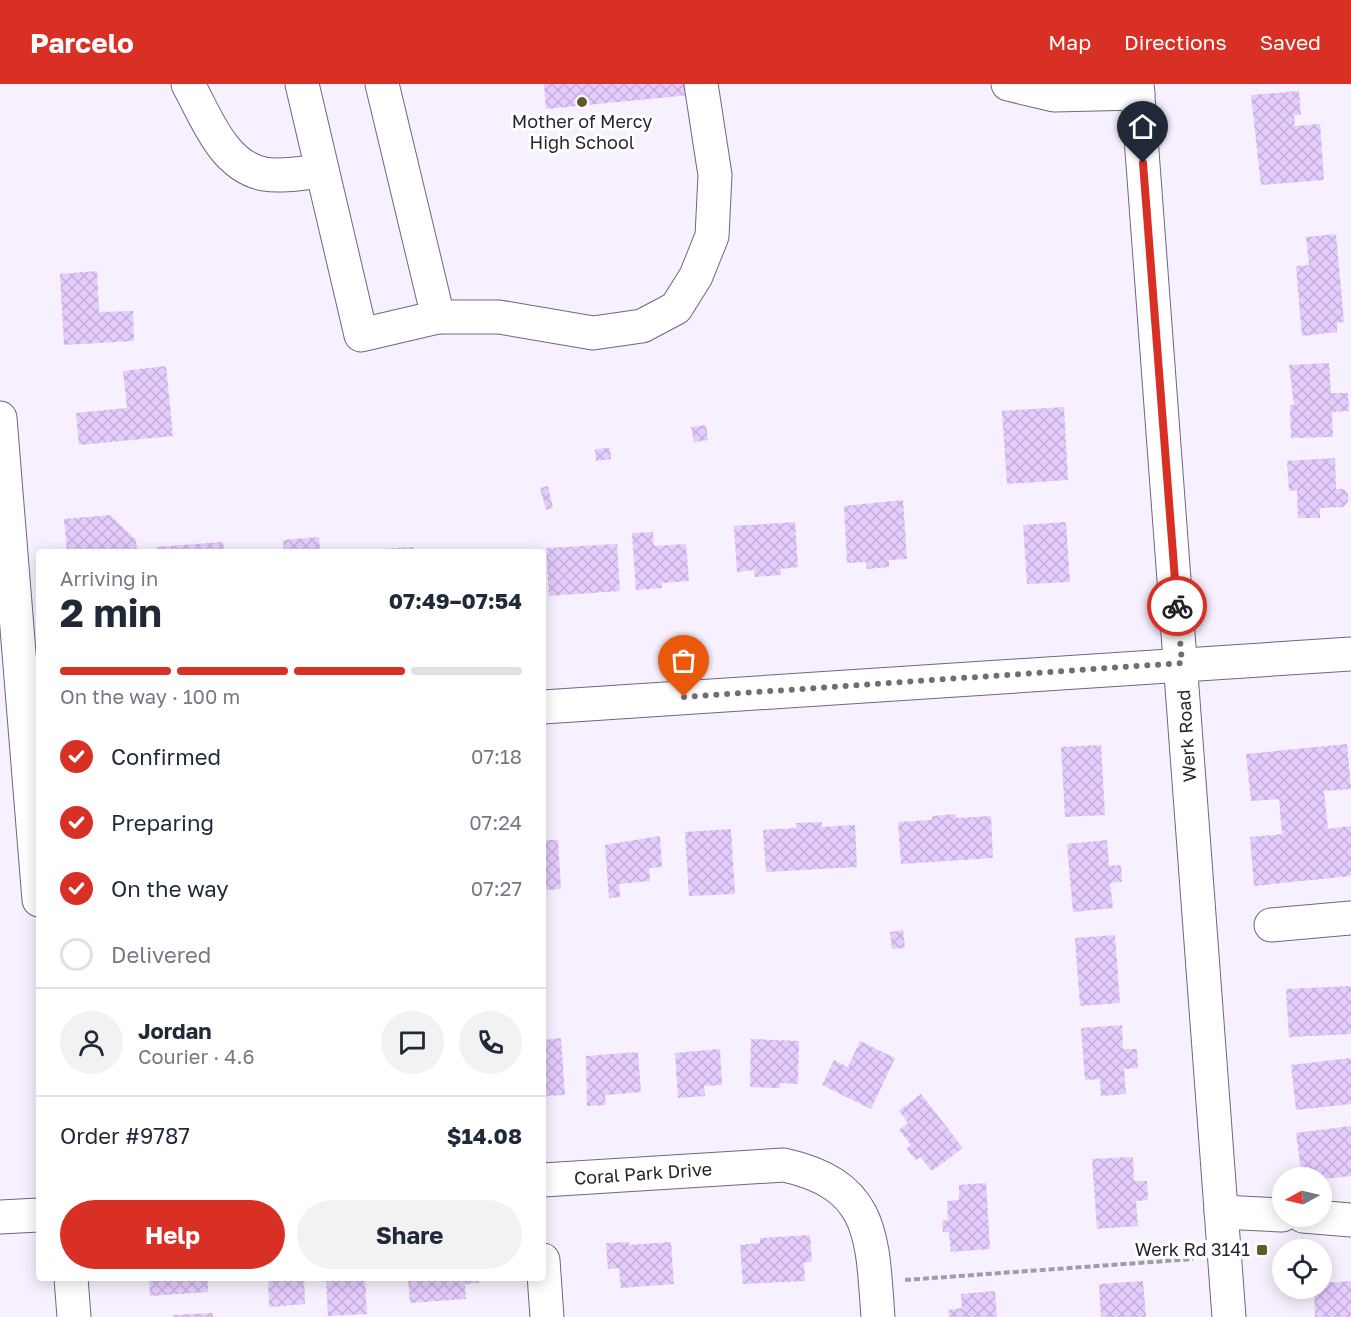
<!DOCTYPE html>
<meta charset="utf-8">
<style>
:root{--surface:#fff;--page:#f2f2f3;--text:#1f2937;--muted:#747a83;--line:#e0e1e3;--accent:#d93025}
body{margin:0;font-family:"Golos Text",sans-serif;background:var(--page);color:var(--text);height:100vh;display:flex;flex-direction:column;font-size:22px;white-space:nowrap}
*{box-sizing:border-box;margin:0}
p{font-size:20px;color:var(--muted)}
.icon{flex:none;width:33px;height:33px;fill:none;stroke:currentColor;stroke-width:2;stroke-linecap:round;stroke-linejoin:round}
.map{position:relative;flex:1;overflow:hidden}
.panel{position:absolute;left:36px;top:465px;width:510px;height:732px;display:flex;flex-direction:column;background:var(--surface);border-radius:6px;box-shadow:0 3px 15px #0003}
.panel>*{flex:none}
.needle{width:39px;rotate:262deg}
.tools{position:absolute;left:1272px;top:1083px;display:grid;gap:12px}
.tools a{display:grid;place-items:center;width:60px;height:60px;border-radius:50%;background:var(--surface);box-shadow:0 3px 15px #0003;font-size:30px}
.pin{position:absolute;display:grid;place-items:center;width:51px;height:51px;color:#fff;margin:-62px -26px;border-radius:50% 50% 50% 0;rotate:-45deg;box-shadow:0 0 6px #0007}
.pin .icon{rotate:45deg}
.courier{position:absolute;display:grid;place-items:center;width:60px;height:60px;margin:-30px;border:4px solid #d93025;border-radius:50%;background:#fff;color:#222;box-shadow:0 2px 8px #0007}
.head em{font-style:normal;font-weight:700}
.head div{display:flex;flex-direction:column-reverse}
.head{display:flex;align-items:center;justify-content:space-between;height:102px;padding:0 24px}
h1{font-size:39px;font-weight:700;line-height:45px}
.bar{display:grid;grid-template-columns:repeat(4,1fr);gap:9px 6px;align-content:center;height:72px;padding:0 24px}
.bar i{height:8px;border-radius:4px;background:var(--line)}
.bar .active{background:var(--accent)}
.bar p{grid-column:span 4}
.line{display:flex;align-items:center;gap:15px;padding:0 24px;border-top:2px solid var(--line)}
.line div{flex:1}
.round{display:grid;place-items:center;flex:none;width:63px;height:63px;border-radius:32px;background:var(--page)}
ol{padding:0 24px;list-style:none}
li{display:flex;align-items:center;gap:18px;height:66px}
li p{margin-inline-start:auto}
li .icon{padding:6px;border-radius:50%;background:var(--accent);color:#fff;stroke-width:4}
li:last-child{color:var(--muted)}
li i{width:33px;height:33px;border:3px solid var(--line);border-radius:50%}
.button{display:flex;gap:12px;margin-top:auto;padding:12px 24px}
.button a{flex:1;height:69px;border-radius:36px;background:var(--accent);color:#fff;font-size:24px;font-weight:700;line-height:69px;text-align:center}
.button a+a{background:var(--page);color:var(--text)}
header{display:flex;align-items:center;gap:36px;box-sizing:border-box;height:84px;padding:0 30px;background:var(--accent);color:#fff}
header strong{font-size:28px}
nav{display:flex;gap:33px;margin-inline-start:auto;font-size:21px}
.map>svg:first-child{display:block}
.building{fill:url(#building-cross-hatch)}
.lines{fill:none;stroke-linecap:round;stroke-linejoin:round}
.minor-casing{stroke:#736481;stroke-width:35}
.path{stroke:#a29ca9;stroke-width:4;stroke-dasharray:6 3;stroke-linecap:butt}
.minor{stroke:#fff;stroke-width:33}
.done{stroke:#726b78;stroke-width:6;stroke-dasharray:0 10.8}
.route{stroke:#d93025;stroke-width:8}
.poi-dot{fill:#5f5c28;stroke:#fff;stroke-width:2}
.labels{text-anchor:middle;stroke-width:6;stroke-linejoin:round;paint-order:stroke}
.poi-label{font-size:18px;fill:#2a2430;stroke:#fff}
.street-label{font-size:18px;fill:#2a2430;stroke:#fff}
</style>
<header>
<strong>Parcelo</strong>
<nav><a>Map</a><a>Directions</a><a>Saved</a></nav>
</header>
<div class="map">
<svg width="1351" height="1233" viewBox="0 0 1351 1233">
<defs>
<pattern id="building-cross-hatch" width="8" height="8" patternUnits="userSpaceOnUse" patternTransform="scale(1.5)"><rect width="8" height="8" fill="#e4ccfd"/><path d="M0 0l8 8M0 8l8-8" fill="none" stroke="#c4afd9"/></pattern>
</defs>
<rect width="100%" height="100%" fill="#f7f0fe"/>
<g class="building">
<polygon points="544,0 689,0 690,11 546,25"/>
<polygon points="1299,7 1301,31 1294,31 1295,42 1320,40 1324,96 1261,101 1251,11"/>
<polygon points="1336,150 1344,238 1337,239 1337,248 1302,252 1296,182 1309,181 1306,153"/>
<polygon points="97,187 99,228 133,227 134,257 64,261 60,190"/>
<polygon points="1329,279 1331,309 1348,309 1349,327 1332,328 1333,353 1291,354 1290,321 1294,321 1289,281"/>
<polygon points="166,282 173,352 79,361 76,329 127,324 123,287"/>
<polygon points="1064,323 1068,396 1007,400 1002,327"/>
<polygon points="706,341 708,356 694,358 691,343"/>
<polygon points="610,364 611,375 596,377 595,365"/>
<polygon points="1335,374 1336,405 1343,405 1348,409 1348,418 1343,423 1320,424 1320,434 1298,434 1297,406 1289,407 1287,377"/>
<polygon points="548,402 553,424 546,426 540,404"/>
<polygon points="903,416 907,475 889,476 889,483 867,485 866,478 847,479 844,422"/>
<polygon points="110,431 136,456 137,468 67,468 64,435"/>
<polygon points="795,438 798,483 781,485 781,491 755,493 754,486 737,488 734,442"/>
<polygon points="1066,438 1070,498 1027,500 1023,441"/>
<polygon points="653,448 654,462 686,460 689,497 662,499 662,504 636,506 632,449"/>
<polygon points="319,453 320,468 284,468 283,456"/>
<polygon points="223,458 224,468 156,468 156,463"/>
<polygon points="617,460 620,507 549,512 546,464"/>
<polygon points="413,463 414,468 367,468 367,466"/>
<polygon points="1347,660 1351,705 1324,707 1328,745 1351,742 1351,792 1254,802 1250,753 1282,750 1279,715 1251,717 1246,670"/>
<polygon points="1101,661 1105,731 1065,733 1061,663"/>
<polygon points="956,730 956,734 991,732 993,774 901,780 898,738 932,736 932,732"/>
<polygon points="822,738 822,743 855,741 857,783 766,788 763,746 796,744 796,739"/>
<polygon points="731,745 735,810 689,812 685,748"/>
<polygon points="660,752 662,783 649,784 650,797 619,800 620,813 609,814 605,761"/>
<polygon points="543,756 558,756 561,805 543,806"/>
<polygon points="1107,756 1109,782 1121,781 1122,798 1110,799 1113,824 1073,828 1067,760"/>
<polygon points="903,846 905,864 892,865 890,848"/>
<polygon points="1115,851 1120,919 1080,922 1075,854"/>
<polygon points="1351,902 1351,950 1289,953 1286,905"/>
<polygon points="1122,941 1123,965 1137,965 1138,984 1124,985 1126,1010 1101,1012 1100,995 1085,996 1081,944"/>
<polygon points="561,954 565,1011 543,1012 543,956"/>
<polygon points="751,955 799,957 798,1000 780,999 780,1004 750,1003"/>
<polygon points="860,957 895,974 871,1025 822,1001 834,976 848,983"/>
<polygon points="720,965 722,1001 704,1002 705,1012 678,1014 675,969"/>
<polygon points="638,968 641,1008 605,1011 606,1021 587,1022 586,972"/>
<polygon points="1351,974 1351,1020 1296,1026 1291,981"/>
<polygon points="921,1010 963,1064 932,1087 920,1073 916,1076 906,1065 911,1061 899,1046 908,1039 899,1027"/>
<polygon points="1351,1042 1351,1092 1322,1095 1302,1094 1296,1049"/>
<polygon points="1133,1073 1134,1097 1147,1097 1148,1116 1136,1117 1138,1142 1097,1145 1092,1075"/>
<polygon points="986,1099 990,1165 951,1168 949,1148 943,1148 942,1137 948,1136 947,1117 959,1116 959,1101"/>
<polygon points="810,1151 812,1178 804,1178 805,1197 743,1200 740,1161 760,1159 760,1154"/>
<polygon points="629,1158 629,1161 671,1158 674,1200 621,1204 619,1184 608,1185 606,1159"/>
<polygon points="149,1194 208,1194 208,1208 150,1212"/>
<polygon points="268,1194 304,1194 305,1220 269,1223"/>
<polygon points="326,1194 365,1194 367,1230 328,1232"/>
<polygon points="408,1194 479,1194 479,1199 465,1200 466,1215 410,1219"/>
<polygon points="1143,1197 1146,1233 1101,1233 1099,1200"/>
<polygon points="1351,1197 1351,1233 1315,1233 1314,1204 1322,1204 1322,1199"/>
<polygon points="995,1207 997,1233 949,1233 948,1226 962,1224 961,1210"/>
<polygon points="213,1229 213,1233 173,1233 173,1231"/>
</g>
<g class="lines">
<defs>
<g id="minor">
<path d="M188,0c18,33 35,82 76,90 18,3 39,-1 57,-3"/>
<polyline points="302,0 361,251 438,233 382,0"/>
<polyline points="1008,0 1054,11 1138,9"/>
<polyline points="1137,0 1229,1233"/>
<polyline points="438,233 499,233 593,249 642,242 676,224 696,192 712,152 715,91 701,0"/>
<polyline points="0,334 39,816"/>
<polyline points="543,623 1351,570"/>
<polyline points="1271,841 1351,834"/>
<path d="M543,1096l241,-15c91,20 88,73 94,152"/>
<polyline points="1221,1128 1282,1131"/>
<polyline points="1303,1132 1351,1136"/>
<polyline points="0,1133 39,1131"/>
<polyline points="543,1176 547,1233"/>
<polyline points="71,1194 74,1233"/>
</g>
</defs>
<use href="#minor" class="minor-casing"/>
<polyline class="path" points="905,1196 1193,1175"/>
<use href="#minor" class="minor"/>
</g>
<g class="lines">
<polyline class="done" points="684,613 1182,579 1177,522"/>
<polyline class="route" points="1143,79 1177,522"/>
</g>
<g class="poi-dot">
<circle cx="582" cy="18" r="6"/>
<rect x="1256" y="1160" width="12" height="12" rx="3"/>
</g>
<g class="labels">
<g class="poi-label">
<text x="582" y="44">Mother of Mercy<tspan x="582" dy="21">High School</tspan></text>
<text x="1250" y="1172" text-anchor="end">Werk Rd 3141</text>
</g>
<g class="street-label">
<text transform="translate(1187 652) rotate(-94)" y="6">Werk Road</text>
<text transform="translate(643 1090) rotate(-4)" y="6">Coral Park Drive</text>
</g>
</g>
</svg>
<div class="tools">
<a><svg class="needle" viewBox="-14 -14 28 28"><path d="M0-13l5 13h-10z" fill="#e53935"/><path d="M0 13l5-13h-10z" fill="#747a83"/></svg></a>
<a><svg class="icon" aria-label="locate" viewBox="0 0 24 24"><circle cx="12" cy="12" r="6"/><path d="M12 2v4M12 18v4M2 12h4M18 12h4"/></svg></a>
</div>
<div class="pin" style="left:684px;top:613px;background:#ea580c"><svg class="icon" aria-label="bag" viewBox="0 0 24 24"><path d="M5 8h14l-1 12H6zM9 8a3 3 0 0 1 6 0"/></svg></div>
<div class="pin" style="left:1143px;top:79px;background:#1f2937"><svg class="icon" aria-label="home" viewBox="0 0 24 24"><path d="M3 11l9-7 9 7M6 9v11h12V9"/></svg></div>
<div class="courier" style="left:1177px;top:522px"><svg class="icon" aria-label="bike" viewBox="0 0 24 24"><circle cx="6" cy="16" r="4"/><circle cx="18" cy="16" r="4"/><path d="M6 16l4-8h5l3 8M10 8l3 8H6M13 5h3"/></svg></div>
<section class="panel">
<div class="head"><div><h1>2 min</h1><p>Arriving in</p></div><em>07:49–07:54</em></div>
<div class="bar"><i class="active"></i><i class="active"></i><i class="active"></i><i></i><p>On the way · 100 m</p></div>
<ol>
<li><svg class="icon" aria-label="check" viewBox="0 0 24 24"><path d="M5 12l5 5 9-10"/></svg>Confirmed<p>07:18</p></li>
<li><svg class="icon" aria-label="check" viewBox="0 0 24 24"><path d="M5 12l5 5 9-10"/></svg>Preparing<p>07:24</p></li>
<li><svg class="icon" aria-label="check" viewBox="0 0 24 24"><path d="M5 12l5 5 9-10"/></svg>On the way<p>07:27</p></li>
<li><i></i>Delivered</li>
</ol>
<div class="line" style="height:108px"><a class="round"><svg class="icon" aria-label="person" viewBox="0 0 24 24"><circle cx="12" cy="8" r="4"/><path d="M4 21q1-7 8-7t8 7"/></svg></a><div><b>Jordan</b><p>Courier · 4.6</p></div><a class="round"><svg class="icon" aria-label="chat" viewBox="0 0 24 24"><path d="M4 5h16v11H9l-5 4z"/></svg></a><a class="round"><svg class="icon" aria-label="phone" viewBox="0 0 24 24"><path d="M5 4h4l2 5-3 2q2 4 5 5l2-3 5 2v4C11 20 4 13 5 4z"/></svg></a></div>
<div class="line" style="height:78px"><div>Order #9787</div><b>$14.08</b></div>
<div class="button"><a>Help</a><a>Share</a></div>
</section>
</div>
